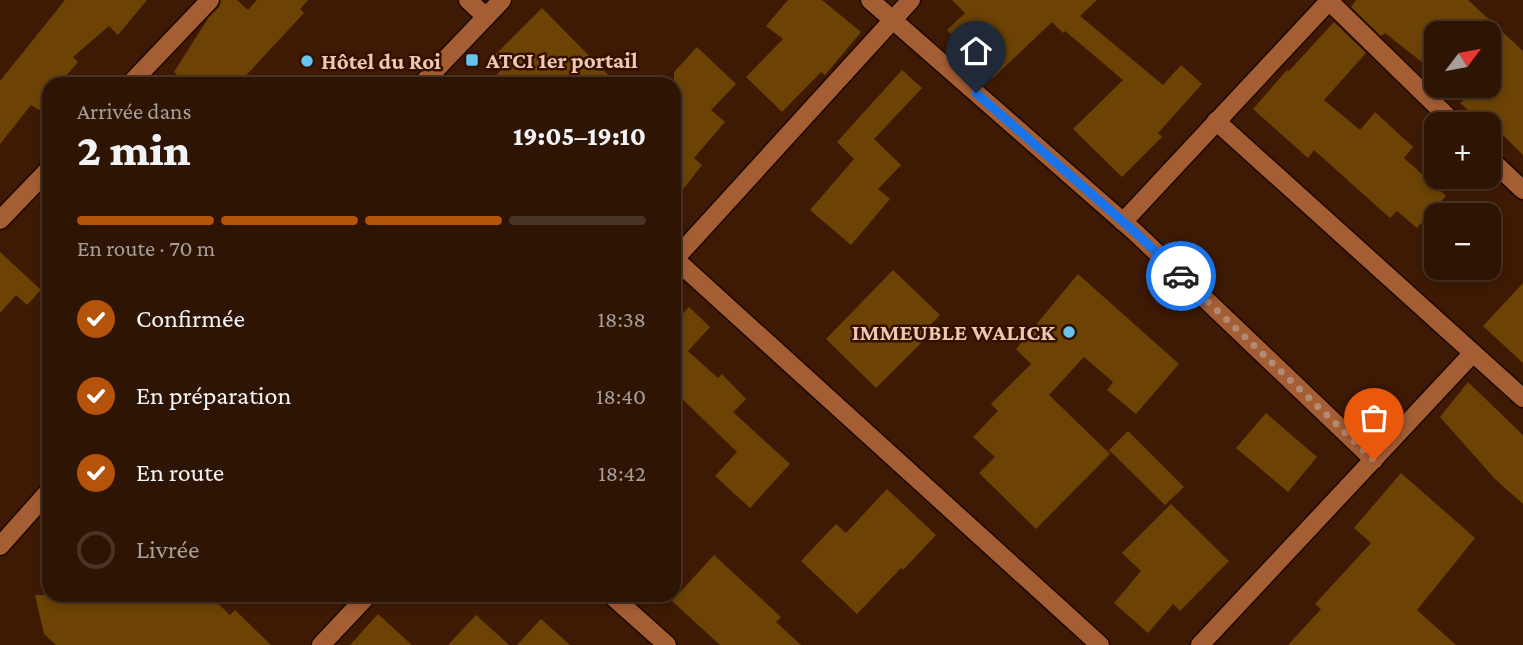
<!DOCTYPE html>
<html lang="fr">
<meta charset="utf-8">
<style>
:root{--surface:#2e1403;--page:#3a2112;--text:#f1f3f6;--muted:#a79e9a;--line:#493325;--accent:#b45309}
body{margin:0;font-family:"Crimson Pro",serif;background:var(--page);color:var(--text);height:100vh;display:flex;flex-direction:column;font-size:26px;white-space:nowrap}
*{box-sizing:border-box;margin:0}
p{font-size:23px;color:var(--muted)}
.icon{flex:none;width:38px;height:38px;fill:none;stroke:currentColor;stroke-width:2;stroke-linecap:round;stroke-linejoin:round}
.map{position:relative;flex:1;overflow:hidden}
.side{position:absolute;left:42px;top:77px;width:639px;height:525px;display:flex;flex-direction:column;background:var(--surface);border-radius:21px;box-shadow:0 4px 10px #0003,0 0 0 2px var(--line)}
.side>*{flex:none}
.needle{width:46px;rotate:58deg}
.tools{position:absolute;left:1424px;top:21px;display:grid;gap:14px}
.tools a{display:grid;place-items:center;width:77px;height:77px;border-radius:14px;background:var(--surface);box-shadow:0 4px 10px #0003,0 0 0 2px var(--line);font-size:35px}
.pin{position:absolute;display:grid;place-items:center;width:60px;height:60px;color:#fff;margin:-72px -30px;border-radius:50% 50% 50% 0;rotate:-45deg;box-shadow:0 0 7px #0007}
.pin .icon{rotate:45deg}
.courier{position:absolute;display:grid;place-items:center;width:70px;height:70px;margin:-35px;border:5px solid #1a73e8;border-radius:50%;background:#fff;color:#222;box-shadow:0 2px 9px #0007}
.summary em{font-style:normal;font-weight:800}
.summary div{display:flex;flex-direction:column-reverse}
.summary{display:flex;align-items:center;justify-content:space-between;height:119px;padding:0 35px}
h1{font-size:46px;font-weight:800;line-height:52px}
.bar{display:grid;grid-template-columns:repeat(4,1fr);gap:10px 7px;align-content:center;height:84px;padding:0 35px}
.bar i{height:9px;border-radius:5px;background:var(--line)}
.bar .selected{background:var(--accent)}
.bar p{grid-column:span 4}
ol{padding:0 35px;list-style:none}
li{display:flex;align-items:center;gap:21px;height:77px}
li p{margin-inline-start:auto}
li .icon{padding:7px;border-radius:50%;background:var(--accent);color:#fff;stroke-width:4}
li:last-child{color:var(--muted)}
li i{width:38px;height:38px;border:4px solid var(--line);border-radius:50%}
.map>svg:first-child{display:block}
.building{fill:#6c4304}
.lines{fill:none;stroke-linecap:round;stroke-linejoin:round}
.minor-casing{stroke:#1d0800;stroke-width:21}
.minor{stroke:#a55e34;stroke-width:18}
.done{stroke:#b28a75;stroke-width:7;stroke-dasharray:0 12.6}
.route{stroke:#1a73e8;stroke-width:9}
.poi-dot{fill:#66c4ef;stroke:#331000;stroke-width:2.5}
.labels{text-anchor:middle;stroke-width:5;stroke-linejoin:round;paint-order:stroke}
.poi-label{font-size:23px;font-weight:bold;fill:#f0c7b2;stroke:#331000;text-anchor:start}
</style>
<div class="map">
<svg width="1523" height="645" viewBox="0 0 1523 645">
<rect width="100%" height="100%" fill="#3e1a04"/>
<g class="building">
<polygon points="65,0 147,0 118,35 109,26 73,57 78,62 59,84 49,84 49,101 39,110 31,105 0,144 0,81"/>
<polygon points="221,0 237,0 248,10 257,0 308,0 300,9 304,13 238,84 186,84 174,72 209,17 219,7"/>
<polygon points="788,0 822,0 861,32 825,75 821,72 782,112 746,77 783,39 766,26"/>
<polygon points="952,0 1097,0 1080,16 1163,85 1181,65 1202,84 1158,133 1162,137 1122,177 1073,129 1123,80 1065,31 1063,33 1052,22 993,78 947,30 965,13"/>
<polygon points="1356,0 1468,0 1523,51 1523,155 1502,134 1499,138 1489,129 1489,124 1484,124 1460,103 1478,86 1489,86 1489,33 1437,33 1437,74 1385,33 1381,36 1351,7"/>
<polygon points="542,8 617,84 488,84 502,69 492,58"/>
<polygon points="1334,22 1366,53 1324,100 1360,130 1375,112 1413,147 1404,158 1446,196 1417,228 1397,211 1390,218 1314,150 1308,158 1253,109 1287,70 1289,71"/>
<polygon points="697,47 736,84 711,110 725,122 694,158 702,165 674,201 674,72"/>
<polygon points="902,70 922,88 874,139 901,165 878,189 890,199 851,245 810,210 854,159 837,142"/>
<polygon points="0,252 41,290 27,305 16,295 0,313"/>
<polygon points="893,270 940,315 920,335 924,340 876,388 826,339"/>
<polygon points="1078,274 1179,364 1136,414 1107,390 1113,382 1084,357 1049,395 1110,454 1036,529 979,473 995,457 973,437 998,411 991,404 1031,364 1016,349"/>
<polygon points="1523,283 1523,363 1483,326"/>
<polygon points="689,307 710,327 688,351 718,378 722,374 746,399 733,412 790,464 750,508 715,476 737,452 674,391 674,323"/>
<polygon points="1468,382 1523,435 1523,504 1495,479 1440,417"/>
<polygon points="1266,413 1317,457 1288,492 1236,448"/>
<polygon points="1128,431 1184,487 1165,505 1109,450"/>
<polygon points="1401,473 1475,538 1417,610 1456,645 1288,645 1321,609 1315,604 1371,543 1354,528"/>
<polygon points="887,489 936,535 903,570 901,568 857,614 801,561 836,524 846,533"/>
<polygon points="1171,504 1229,561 1180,611 1173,604 1148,633 1114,603 1141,571 1122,553"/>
<polygon points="714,555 781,617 776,622 801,645 720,645 672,601"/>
<polygon points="35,595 209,595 230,615 235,610 271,645 56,645 44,634"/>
<polygon points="378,614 412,645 350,645"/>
<polygon points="476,615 509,645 448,645"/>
<polygon points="541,619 570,645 517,645"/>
</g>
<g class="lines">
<defs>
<g id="minor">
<polyline points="468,0 486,17"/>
<polyline points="870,0 1136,233 1374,460"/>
<polyline points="1329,1 1455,124"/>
<polyline points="130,84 210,0"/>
<polyline points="422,84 502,0"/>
<polyline points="1216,121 1523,398"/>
<polyline points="1489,158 1523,190"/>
<polyline points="0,220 49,169"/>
<polyline points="1123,222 1330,0"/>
<polyline points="675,259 1100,645"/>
<polyline points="674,260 911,0"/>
<polyline points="0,546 49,491"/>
<polyline points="611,595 667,645"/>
<polyline points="321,645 368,595"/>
<polyline points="1200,645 1473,353"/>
</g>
</defs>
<use href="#minor" class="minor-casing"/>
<use href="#minor" class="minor"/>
</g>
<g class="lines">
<polyline class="done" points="1181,276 1374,460"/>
<polyline class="route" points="976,93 1136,233 1181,276"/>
</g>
<g class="poi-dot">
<rect x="465" y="53" width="14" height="14" rx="3.5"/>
<circle cx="307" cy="61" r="7"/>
<circle cx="1069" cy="332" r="7"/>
</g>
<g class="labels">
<g class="poi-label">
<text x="486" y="68">ATCI 1er portail</text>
<text x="321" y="69">Hôtel du Roi</text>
<text x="1055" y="340" text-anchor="end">IMMEUBLE WALICK</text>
</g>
</g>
</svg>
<div class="tools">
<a><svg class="needle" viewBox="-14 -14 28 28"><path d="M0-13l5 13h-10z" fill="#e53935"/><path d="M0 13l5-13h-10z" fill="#a79e9a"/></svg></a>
<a>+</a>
<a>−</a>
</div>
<div class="pin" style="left:1374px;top:460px;background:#ea580c"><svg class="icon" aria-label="bag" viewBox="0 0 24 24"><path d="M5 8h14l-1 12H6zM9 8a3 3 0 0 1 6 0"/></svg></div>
<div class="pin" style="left:976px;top:93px;background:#1f2937"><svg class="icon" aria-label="home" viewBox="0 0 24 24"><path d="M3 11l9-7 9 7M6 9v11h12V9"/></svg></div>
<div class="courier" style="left:1181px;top:276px"><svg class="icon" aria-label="car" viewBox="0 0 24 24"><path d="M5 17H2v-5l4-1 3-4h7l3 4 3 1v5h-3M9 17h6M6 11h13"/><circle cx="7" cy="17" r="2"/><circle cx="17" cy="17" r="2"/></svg></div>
<section class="side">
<div class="summary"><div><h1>2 min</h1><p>Arrivée dans</p></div><em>19:05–19:10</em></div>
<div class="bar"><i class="selected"></i><i class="selected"></i><i class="selected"></i><i></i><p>En route · 70 m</p></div>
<ol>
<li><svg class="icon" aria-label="check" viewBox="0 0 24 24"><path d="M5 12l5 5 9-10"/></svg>Confirmée<p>18:38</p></li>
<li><svg class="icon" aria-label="check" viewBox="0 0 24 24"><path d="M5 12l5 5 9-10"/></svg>En préparation<p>18:40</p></li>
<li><svg class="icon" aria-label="check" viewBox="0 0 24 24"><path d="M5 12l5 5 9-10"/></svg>En route<p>18:42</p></li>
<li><i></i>Livrée</li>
</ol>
</section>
</div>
